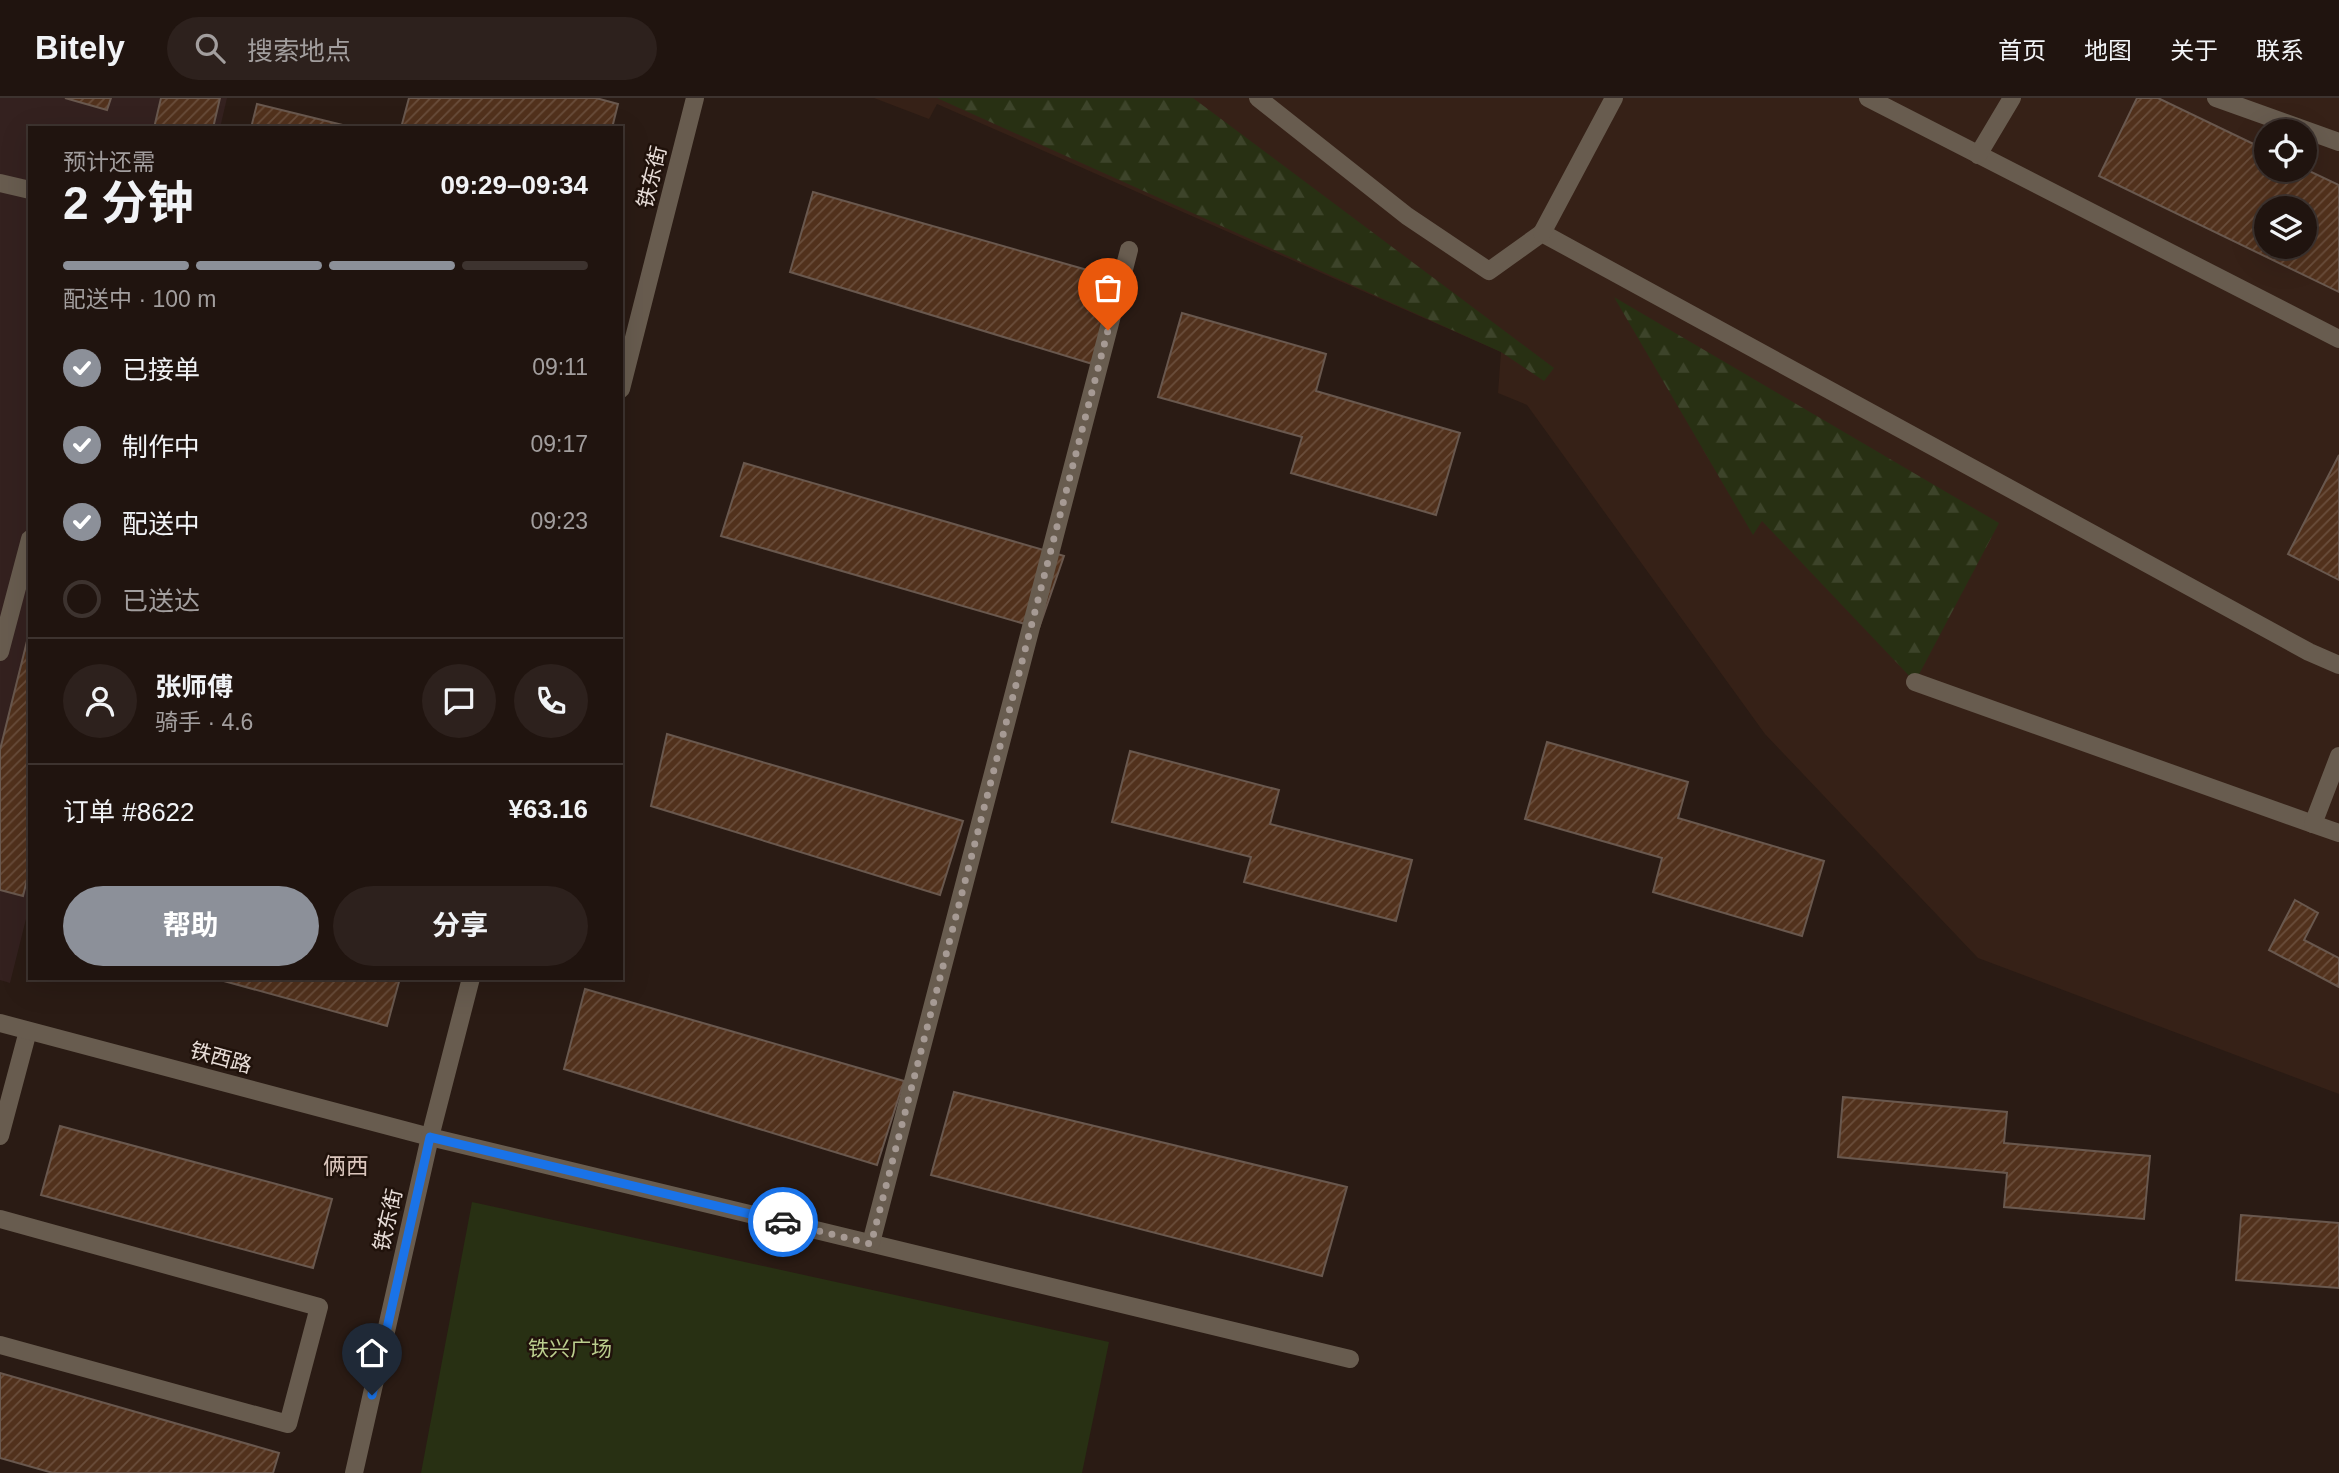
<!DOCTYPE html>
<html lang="zh">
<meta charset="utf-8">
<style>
:root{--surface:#20140f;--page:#2d211d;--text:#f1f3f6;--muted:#a29e9e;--line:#3d332f;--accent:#8c9099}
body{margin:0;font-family:Helvetica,"Noto Sans SC",sans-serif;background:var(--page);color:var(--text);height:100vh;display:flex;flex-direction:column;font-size:26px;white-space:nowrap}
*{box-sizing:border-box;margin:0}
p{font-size:23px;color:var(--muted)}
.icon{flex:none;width:38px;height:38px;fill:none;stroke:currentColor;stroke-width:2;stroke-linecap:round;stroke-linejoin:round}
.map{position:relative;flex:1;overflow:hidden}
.side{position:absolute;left:28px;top:28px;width:595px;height:854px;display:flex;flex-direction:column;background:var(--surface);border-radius:0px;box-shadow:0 7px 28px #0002,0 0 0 2px var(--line)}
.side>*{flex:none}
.controls{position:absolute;left:2254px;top:21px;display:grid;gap:14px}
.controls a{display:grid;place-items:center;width:63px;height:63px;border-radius:50%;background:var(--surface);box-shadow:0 7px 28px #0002,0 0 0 2px var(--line);font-size:35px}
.pin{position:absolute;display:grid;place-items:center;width:60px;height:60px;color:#fff;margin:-72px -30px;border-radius:50% 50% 50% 0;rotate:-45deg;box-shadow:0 0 7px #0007}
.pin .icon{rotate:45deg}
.courier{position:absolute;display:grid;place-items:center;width:70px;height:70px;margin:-35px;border:5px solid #1a73e8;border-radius:50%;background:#fff;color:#222;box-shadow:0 2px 9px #0007}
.head em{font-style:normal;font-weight:700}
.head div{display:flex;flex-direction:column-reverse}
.head{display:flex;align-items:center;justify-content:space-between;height:119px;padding:0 35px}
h1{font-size:46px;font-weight:700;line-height:52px}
.bar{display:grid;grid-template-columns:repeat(4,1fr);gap:10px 7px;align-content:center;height:84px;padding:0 35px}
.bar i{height:9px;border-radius:5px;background:var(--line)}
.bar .selected{background:var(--accent)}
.bar p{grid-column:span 4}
.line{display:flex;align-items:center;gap:18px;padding:0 35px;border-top:2px solid var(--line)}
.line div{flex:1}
.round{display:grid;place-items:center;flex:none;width:74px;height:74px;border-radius:37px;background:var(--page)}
ol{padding:0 35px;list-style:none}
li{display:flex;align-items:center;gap:21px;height:77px}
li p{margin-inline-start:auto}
li .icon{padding:7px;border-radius:50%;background:var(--accent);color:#fff;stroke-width:4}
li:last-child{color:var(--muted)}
li i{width:38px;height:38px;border:4px solid var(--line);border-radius:50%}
.primary-button{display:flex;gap:14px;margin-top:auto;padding:14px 35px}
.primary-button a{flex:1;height:80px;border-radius:42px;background:var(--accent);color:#fff;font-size:28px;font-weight:700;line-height:80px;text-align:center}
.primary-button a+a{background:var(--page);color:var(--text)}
header{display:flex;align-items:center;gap:42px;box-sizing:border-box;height:98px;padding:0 35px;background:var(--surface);border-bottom:2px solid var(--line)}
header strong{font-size:33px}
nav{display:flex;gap:38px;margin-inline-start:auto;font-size:24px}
.search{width:490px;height:63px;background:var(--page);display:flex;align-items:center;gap:18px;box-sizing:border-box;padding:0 24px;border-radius:38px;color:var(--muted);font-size:26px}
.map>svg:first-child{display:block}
.built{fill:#362117;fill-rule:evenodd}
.medical{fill:#34211f}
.forest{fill:url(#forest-firs)}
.park{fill:#283013}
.building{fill:url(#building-hatch);stroke:#69584e;stroke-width:2;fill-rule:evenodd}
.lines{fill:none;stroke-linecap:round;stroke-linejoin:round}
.service{stroke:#685c4f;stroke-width:18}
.minor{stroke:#685c4f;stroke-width:18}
.tertiary{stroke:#685c4f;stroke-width:18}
.done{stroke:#a69a94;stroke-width:7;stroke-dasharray:0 12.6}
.route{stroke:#1a73e8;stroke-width:9}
.labels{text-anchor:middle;stroke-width:5;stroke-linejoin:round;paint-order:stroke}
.street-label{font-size:21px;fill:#e9ded9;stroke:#20120b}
.park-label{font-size:21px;fill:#bbce8e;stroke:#20120b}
.neighbourhood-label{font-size:23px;fill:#dbc6bd;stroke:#20120b}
</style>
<header>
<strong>Bitely</strong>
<div class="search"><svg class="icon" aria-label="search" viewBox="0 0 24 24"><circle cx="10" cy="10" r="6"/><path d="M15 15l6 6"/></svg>搜索地点</div>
<nav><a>首页</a><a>地图</a><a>关于</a><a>联系</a></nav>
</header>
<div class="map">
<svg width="2339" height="1375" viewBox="0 0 2339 1375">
<defs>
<pattern id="forest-firs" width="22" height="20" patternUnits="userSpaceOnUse" patternTransform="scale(1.75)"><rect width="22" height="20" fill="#283013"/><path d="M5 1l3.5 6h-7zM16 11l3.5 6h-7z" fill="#3d442a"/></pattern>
<pattern id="building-hatch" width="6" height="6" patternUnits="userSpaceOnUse" patternTransform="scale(1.75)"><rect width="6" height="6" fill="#51311c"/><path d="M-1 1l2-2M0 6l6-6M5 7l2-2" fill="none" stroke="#6a4e3c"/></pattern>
</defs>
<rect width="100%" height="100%" fill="#2a1b14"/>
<path class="built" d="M874,0h1465v996l-361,-136 -213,-224 -238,-329 -29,-12 3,-41 -564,-248 -8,15zM2266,33h39v39h-39zM2266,110h39v39h-39z"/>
<polygon class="medical" points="0,0 227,0 220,30 30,30 30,805 10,885 0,882"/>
<g class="forest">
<polygon points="937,0 1193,0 1554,270 1544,283 1501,254"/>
<polygon points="1614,199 1999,425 1915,584 1762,423 1753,437"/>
</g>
<polygon class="park" points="472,1104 1109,1244 1082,1375 421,1375"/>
<g class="building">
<polygon points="65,0 111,0 107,12"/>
<polygon points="161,0 220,0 213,30 154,30"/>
<polygon points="409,0 596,0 618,6 612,30 401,30"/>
<path d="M2137,0h21l108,52v20l39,-1 34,16v107l-240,-116zM2266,110h39v39h-39z"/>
<polygon points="257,6 355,30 251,30"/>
<polygon points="813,94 1126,183 1099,268 790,174"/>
<polygon points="1182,215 1326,256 1316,293 1460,335 1436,417 1291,375 1302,339 1158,299"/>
<polygon points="2339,357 2339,482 2288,456"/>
<polygon points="744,365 1064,458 1039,530 721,438"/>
<polygon points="30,531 30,770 23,798 0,792 0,652"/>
<polygon points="667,636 963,723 940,797 651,708"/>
<polygon points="1547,644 1688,684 1678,720 1824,763 1802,838 1653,794 1662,760 1525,721"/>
<polygon points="1130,653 1279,692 1270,726 1412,762 1396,823 1244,784 1251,759 1112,724"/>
<polygon points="2295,802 2318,815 2304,842 2339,860 2339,889 2269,852"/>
<polygon points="213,880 400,880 387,928"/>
<polygon points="585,891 904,983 877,1067 564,971"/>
<polygon points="954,994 1347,1089 1322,1178 931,1077"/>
<polygon points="1843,999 2007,1014 2004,1045 2150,1058 2144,1121 2004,1109 2007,1075 1838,1059"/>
<polygon points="60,1028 332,1101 313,1170 41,1097"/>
<polygon points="2241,1117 2339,1125 2339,1190 2236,1182"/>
<polygon points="0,1275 279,1355 273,1375 53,1375 0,1360"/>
</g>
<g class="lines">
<g class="service">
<polyline points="1258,0 1407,118 1489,173 1542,135 2309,554 2339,567"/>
<polyline points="1868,0 2339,241"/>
<polyline points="2216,0 2339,44"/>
<polyline points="1978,57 2012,0"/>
<polyline points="0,85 30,92"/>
<polyline points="1542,135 1614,0"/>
<polyline points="0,554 30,441"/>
<polyline points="1915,584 2313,726"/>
<polyline points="2339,658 2313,726 2339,735"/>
</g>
<g class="minor">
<polyline points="0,1038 28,933"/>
<polyline points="430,1039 1350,1261"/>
<polyline points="0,1121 319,1209 288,1326 0,1247"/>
<polyline points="871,1145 1129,152"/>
</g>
<g class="tertiary">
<polyline points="621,291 695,0"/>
<polyline points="0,925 430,1039"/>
<polyline points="354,1375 430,1039 471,880"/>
</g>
</g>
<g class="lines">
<polyline class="done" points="783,1124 871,1146 1108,232"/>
<polyline class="route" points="372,1297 430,1039 783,1124"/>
</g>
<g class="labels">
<g class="street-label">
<text transform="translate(652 79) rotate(-76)" y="7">铁东街</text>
<text transform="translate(221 960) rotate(15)" y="7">铁西路</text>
<text transform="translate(388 1122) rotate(-77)" y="7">铁东街</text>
</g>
<g class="park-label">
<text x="570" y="1258">铁兴广场</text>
</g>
<g class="neighbourhood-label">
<text x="346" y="1076">俩西</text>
</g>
</g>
</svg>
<div class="controls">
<a><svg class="icon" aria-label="locate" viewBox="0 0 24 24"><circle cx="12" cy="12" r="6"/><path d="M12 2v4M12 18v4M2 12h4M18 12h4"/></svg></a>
<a><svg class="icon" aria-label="layers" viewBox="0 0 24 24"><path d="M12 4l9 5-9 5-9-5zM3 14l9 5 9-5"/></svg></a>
</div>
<div class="pin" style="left:1108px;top:232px;background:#ea580c"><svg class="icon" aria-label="bag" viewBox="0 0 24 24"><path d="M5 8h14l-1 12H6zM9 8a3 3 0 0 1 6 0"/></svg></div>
<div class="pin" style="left:372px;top:1297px;background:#1f2937"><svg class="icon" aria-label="home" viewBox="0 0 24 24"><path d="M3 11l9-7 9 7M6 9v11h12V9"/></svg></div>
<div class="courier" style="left:783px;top:1124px"><svg class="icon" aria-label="car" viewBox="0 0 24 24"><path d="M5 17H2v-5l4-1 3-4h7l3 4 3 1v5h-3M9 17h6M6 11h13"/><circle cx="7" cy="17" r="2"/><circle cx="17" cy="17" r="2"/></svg></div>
<section class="side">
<div class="head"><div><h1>2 分钟</h1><p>预计还需</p></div><em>09:29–09:34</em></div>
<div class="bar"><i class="selected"></i><i class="selected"></i><i class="selected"></i><i></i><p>配送中 · 100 m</p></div>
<ol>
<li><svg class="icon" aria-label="check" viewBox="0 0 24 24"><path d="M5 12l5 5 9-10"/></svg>已接单<p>09:11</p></li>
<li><svg class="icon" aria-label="check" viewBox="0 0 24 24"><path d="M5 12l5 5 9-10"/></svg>制作中<p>09:17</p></li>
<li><svg class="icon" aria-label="check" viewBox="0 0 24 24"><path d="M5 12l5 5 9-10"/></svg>配送中<p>09:23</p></li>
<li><i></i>已送达</li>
</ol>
<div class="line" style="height:126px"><a class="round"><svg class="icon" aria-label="person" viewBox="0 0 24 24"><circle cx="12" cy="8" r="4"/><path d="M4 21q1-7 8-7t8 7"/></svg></a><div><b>张师傅</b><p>骑手 · 4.6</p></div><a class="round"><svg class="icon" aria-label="chat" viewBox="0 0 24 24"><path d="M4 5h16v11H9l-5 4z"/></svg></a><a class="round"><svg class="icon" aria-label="phone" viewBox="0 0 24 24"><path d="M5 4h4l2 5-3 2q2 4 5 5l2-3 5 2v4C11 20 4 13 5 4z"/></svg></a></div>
<div class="line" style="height:91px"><div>订单 #8622</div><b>¥63.16</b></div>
<div class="primary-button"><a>帮助</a><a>分享</a></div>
</section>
</div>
